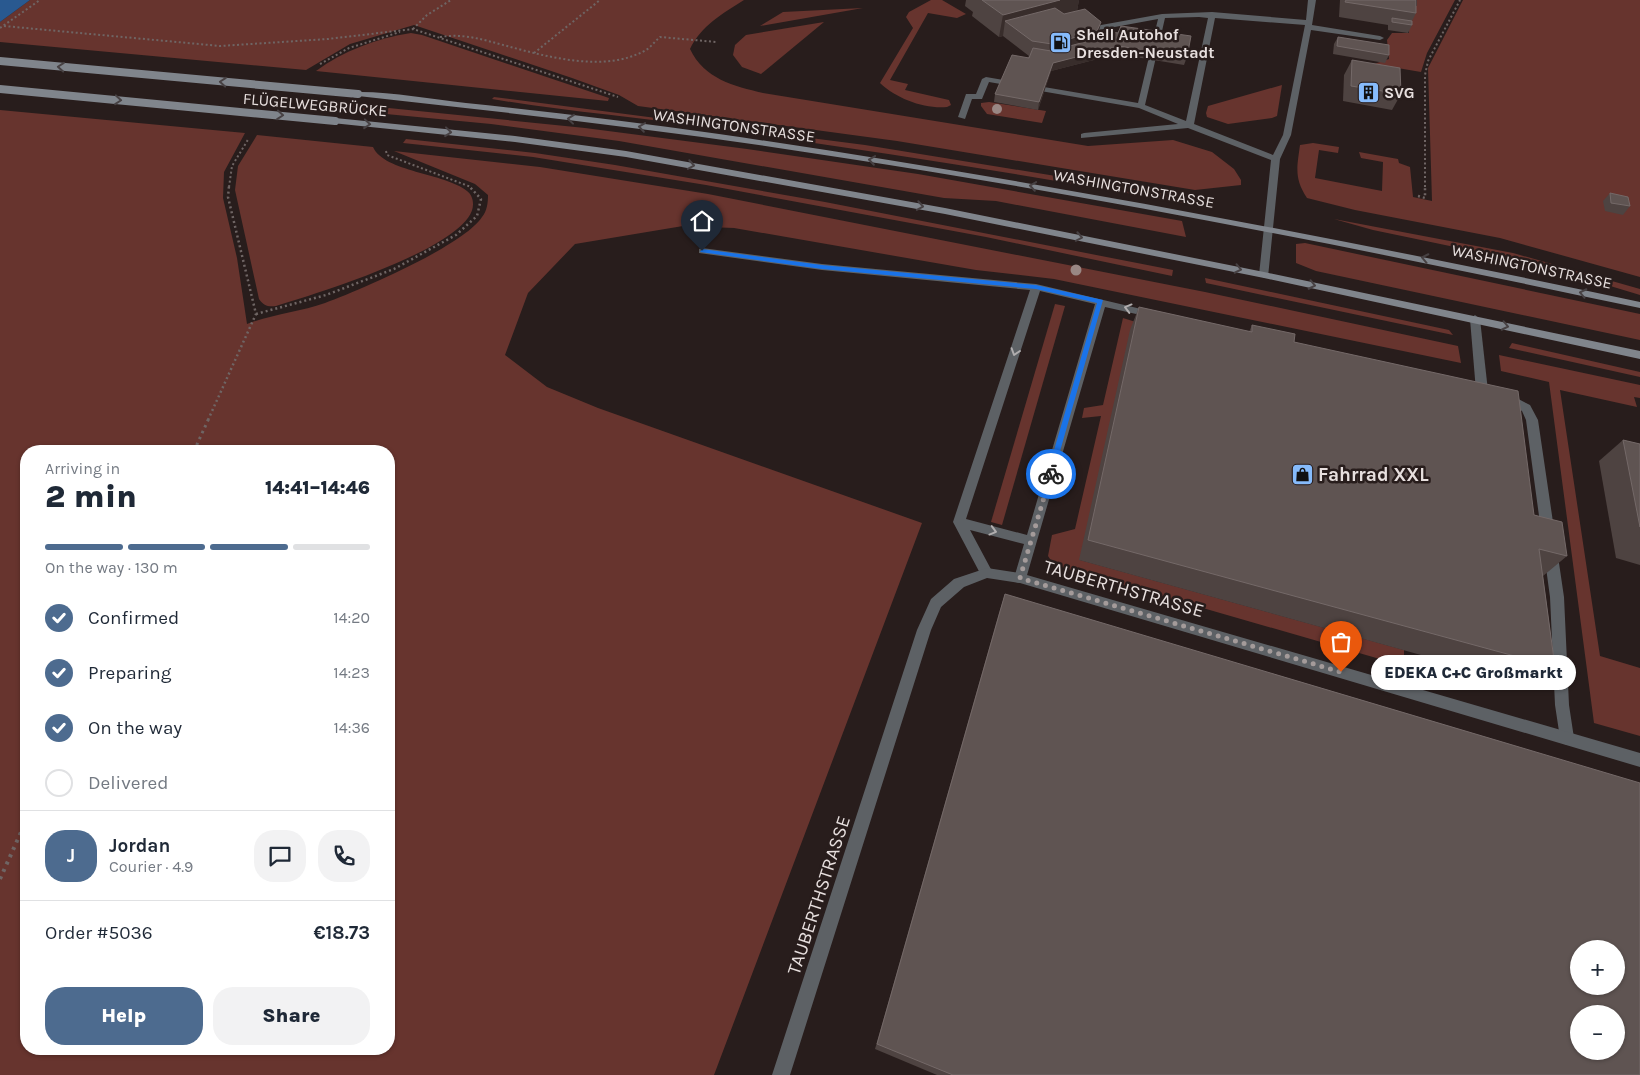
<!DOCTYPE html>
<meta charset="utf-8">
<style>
:root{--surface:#fff;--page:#f2f2f3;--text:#1f2937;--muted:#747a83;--line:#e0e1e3;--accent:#4d6b8f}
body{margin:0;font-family:Karla,sans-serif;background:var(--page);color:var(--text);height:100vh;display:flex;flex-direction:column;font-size:19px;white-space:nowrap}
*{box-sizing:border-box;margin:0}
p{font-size:16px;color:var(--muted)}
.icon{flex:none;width:28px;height:28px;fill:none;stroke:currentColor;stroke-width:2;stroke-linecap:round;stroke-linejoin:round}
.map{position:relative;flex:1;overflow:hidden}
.sheet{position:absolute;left:20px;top:445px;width:375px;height:610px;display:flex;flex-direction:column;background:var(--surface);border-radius:20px;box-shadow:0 1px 4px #0004}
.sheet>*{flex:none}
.fabs{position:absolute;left:1570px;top:940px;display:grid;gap:10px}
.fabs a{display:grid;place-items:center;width:55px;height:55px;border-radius:50%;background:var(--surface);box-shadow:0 1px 4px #0004;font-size:25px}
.pin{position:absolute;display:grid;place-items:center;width:42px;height:42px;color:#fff;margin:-51px -21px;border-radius:50% 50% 50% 0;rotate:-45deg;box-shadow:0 0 5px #0007}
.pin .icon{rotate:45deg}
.courier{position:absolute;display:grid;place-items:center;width:50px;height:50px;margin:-25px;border:4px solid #1a73e8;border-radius:50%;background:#fff;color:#222;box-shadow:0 1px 6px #0007}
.bubble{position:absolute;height:35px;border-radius:18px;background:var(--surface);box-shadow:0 1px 4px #0004;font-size:16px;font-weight:800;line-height:35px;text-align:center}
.headline em{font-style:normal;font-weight:800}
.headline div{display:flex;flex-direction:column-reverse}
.headline{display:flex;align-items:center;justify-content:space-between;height:85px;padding:0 25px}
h1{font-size:32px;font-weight:800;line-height:38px}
.bar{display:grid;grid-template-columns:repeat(4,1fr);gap:8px 5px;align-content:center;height:60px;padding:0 25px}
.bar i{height:6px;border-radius:4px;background:var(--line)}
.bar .current{background:var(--accent)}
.bar p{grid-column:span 4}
.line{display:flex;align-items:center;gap:12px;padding:0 25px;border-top:1px solid var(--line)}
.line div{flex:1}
.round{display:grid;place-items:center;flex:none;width:52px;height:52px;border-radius:20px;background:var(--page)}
ol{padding:0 25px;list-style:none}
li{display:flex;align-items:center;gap:15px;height:55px}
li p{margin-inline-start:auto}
li .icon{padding:5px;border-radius:50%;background:var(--accent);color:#fff;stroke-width:4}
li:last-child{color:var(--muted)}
li i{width:28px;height:28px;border:2px solid var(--line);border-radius:50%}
.cta{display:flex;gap:10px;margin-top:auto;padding:10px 25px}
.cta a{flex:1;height:58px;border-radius:20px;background:var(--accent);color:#fff;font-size:20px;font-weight:800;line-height:58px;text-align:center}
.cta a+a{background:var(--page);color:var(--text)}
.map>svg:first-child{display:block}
.green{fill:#67342e;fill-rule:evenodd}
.water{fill:#295990}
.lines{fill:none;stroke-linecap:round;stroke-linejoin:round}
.path-far3{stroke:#6f6564;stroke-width:2;stroke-dasharray:2 2.5;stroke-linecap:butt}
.path-far2{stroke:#6f6564;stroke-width:2.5;stroke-dasharray:2 3;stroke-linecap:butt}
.path-far1{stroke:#6f6564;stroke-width:3;stroke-dasharray:2.5 4;stroke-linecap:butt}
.path{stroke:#6f6564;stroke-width:4;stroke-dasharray:3 5;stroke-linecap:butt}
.lane{fill:#5d6165;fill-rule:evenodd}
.street{fill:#5d6165;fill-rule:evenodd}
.secondary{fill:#80858c;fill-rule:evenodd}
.secondary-bridge{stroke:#80858c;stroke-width:8}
.tree{fill:#998784}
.wall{fill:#4e4341}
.shaded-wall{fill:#382d2b}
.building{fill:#5f5452;stroke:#746968;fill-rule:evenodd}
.oneway{stroke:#474143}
.oneway2{stroke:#b0adae}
.route{fill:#1a73e8}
.done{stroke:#a49b9a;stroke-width:5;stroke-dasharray:0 9}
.labels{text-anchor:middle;stroke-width:5;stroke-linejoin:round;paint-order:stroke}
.far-poi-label{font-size:16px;font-weight:bold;fill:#e7dfde;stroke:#281d1c;text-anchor:start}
.far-street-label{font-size:16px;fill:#e7dfde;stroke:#281d1c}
.poi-label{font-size:19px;font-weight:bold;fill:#e7dfde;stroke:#281d1c;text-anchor:start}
.street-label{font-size:19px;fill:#e7dfde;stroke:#281d1c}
</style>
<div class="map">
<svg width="1640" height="1075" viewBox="0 0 1640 1075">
<rect width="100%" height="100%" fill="#281d1c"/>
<g class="green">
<path d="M30,0h714c-21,13 -43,26 -54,49 14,30 44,37 73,44l325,53 85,-6 39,12 22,17 7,11v5l-46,5 -298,-49 -259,-35 -19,-11 -47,-17 -158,-53 -64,19 -44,26 -306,-28v-20z"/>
<path d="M931,0h11l24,14 -9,4 -29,-5 -38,67 18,4 -3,6 44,10 2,5 -4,2c-23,2 -50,-8 -67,-24l33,-55 -7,-11 3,-5z"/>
<polygon points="1417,0 1455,0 1427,53 1421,72 1374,64 1389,59 1387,40 1392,33 1409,33 1409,4 1417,6"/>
<path d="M1463,0h177v277l-140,-39 -145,-28 -48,-12c-13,-20 -10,-30 -7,-53l13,-2 26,4 -1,6 -19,-3 -4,28 67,13 1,-29 -22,-4 -2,-6 39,7 1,4 11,4 3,30 19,4 -4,-133z"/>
<polygon points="863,8 760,26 783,12"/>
<polygon points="824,22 761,74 742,67 733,55 735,45 746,35"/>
<path d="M411,33l11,2 187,63 -1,3 -292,-30c27,-20 61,-33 95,-38z"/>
<polygon points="1282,85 1277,116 1272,118 1228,124 1207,117 1206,113 1208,106"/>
<path d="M494,97l371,48 319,52 -1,6c-158,-29 -318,-53 -477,-76 -71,-10 -143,-16 -214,-28z"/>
<polygon points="989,102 1046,111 1042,123 987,114 981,106 981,103"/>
<polygon points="349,104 585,128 747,149 918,174 1182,221 1186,237 996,201 944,198 619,141 491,124 344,110"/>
<path d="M0,110l245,23 -21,39 -1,26 14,60 10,66c26,-10 53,-12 78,-21 35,-13 138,-57 157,-86 5,-6 6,-14 6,-22l-13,-11 -81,-33 146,16 168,27 497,98 253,54 3,17 -407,-84 -78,-9 -242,-42 -51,-2 -108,18 -47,49 -23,62 42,32 51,21 324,115 -208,552h-714zM389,451v598h-363v-598z"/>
<path d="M257,135l116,12c11,25 72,26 94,44 4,3 6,8 6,13 1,42 -161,91 -197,102 -8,1 -12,0 -17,-7l-24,-109 3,-24z"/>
<polygon points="406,139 535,153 615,165 825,202 1173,270 1172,276 986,237 706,185 533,157 403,143"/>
<polygon points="1334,219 1513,253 1640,289 1640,295 1541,265 1373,230"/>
<polygon points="1305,243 1640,314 1640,340 1316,271 1296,263 1296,244"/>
<polygon points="1205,278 1449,330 1453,335 1206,283"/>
<polygon points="1055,304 1065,306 1002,525 991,522"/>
<polygon points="1123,318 1158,329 1080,560 1404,650 1404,666 1054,565 1048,556 1052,535 1075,529 1101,416 1082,418 1084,408 1103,405"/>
<polygon points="1512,343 1640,372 1640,377 1509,348"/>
<polygon points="1499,355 1640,385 1640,398 1634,397 1637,407 1560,390 1600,656 1640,668 1640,736 1594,723 1549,382 1501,371"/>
</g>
<polygon class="water" points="0,0 30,0 0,22"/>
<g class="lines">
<g class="path-far3">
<polyline points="4,26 220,46 328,39 413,29 618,97"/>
<polyline points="0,28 40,0"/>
<polyline points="413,29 427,15 451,0"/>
<path d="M440,37c24,-4 44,3 67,9 41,11 99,27 139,4 5,-3 9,-9 14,-13l56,5"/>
<polyline points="534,53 600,0"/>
<polyline points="320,64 349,48 400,32"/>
<polyline points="386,151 387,155 471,187"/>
<polyline points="229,187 232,166 249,138"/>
<polyline points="1425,187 1425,75 1428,61 1460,0"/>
</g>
<g class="path-far2">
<polyline points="1418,196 1425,198 1425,186"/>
<polyline points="256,314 326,295 394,269 456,235 477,216 481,199 469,186"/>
<polyline points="208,420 256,314 228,197 229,186"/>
</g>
<polyline class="path-far1" points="194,451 209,418"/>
<polyline class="path" points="0,879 26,821"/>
<g class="lane">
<path d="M1308,0h8l-4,25 68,11 4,2 -4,2 -69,-10 -20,105 -11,24 -12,118 -4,1 -5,-3 12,-115 -83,-32 -107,10v-4l3,-1 94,-9 -39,-16 -150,-26 -7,17h-10l-7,20 -7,-2 8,-23h10l6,-15 4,-2 152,26 20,-84 -65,12h-3v-4l72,-13 50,-2 94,8zM1199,17l9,1 -22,103 -41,-16 20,-87zM1215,18l90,7 -22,110 -10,20 -79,-31z"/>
<path d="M702,248l120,16 214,20 122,29v4l-4,1 -49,-11 -80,275 -5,1 -5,-1 -1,-4 10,-34 -54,-14 23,43 -1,4 -5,1 -5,-1 -29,-55 77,-232 -208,-20 -123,-17v-4zM1040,291l55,13 -68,231 -61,-16z"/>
<polygon points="1475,315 1480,319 1488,391 1482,395 1476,391 1470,319"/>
<polygon points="1505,392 1530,405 1538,420 1564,597 1569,705 1574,738 1572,743 1567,745 1562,743 1560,738 1555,705 1550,597 1526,420 1522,411 1501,399 1499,396 1501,393"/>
</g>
<polygon class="street" points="987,568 1020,573 1640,753 1640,767 1020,583 987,578 964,587 941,607 931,630 790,1075 772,1075 917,630 931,599 954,579"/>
<g class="secondary">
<path d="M355,92c32,-1 77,7 111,11 84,9 169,19 253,31 309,45 615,103 921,168v6c-264,-56 -529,-109 -796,-150 -161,-26 -324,-44 -486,-62l-4,-2z"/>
<polygon points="335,118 515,136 626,151 945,208 1264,272 1640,351 1640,359 1264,278 945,214 626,157 515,142 332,123 332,119"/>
</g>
<g class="secondary-bridge">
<polyline points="0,61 358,94"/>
<polyline points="0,89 335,121"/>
</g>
</g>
<g class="tree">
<circle cx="997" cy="109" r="5"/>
<circle cx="1076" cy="270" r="5.5"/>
</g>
<g class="wall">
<polygon points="966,0 1079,0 1077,11 1099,30 1187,57 1184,65 1117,54 1051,71 1038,110 994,102 995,94 1029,56 1003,36 999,37 972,16 973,12 965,6"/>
<polygon points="1340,0 1416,0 1416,13 1412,21 1412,25 1408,33 1388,30 1388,25 1339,17"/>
<polygon points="1338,37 1389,55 1385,63 1333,54 1334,44"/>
<polygon points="1352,60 1401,94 1392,110 1343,101 1344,75"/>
<polygon points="1610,193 1630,206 1623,215 1605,211 1603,201"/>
<polygon points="1139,307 1249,332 1252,325 1294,342 1534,515 1567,556 1543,576 1555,667 1529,685 1079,560 1130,330"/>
<polygon points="1623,440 1640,444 1640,565 1616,558 1599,461"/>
<polygon points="1005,594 1640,1075 937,1075 875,1049 999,613"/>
</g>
<g class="shaded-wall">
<polygon points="1060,0 1079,0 1076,16 1005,21 1003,36 999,37 1003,15"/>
<polygon points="1101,22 1098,37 1094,47 1049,59 1052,44"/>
<polygon points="1119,46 1117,54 1051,71 1038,110 1039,102 1053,63"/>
</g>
<g class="building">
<polygon points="982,0 1060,0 1003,15"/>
<polygon points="1346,0 1416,0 1416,13 1345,2"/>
<polygon points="1055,8 1064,14 1085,9 1101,22 1097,31 1052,44 1032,41 1005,21"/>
<polygon points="1392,18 1412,21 1412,25 1392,22"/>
<polygon points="1121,26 1191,36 1187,57 1119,46 1053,63 1039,102 995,94 1012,55 1029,58 1033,48 1051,51 1096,39 1099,30 1118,33"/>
<polygon points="1338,37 1389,45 1389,55 1337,46"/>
<polygon points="1352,60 1400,68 1401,94 1351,86"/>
<polygon points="1610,193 1628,197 1630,206 1611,203"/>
<polygon points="1139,307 1252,332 1252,325 1295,334 1294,342 1518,391 1534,515 1562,522 1567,556 1539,549 1555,667 1088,540"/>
<polygon points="1623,440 1640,444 1640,527"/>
<path d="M1005,594l635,189v292h-687l-76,-31zM1579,949h37v37h-37zM1579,1014h37v37h-37z"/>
</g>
<defs><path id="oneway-chevron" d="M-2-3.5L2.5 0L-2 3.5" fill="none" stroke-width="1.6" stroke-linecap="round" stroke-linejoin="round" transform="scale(1.25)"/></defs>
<g class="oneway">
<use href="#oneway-chevron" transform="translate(61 67) rotate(-175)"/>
<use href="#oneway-chevron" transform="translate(223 82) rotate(-175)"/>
<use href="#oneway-chevron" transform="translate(118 100) rotate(5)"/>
<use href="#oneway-chevron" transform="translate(280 115) rotate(5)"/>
<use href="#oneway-chevron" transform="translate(571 119) rotate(-174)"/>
<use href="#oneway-chevron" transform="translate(367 124) rotate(5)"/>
<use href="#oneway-chevron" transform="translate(642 127) rotate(-172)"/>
<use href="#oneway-chevron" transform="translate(448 132) rotate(6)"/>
<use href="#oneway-chevron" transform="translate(872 160) rotate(-172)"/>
<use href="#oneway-chevron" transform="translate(691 165) rotate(10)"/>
<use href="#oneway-chevron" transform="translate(1033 186) rotate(-171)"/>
<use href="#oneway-chevron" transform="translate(920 206) rotate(10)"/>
<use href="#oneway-chevron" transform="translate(1079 237) rotate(11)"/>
<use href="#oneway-chevron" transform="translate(1425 258) rotate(-168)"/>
<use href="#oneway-chevron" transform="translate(1238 269) rotate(12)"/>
<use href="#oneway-chevron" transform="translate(1312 285) rotate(12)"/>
<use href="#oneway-chevron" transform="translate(1583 293) rotate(-168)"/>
<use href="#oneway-chevron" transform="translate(1505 326) rotate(12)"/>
</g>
<g class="oneway2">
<use href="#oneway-chevron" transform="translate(1128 308) rotate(-165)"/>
<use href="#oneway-chevron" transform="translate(1015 352) rotate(108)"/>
<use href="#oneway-chevron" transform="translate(993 531) rotate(15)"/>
</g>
<polygon class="route" points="702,249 822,265 1036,285 1103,300 1053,476 1047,474 1097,303 1036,289 822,269 700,252"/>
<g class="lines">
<polyline class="done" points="1051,474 1020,578 1341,672"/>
</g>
<defs>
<symbol id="fuel-square" viewBox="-11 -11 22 22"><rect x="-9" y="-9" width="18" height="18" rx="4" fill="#86bbfb" stroke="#281d1c"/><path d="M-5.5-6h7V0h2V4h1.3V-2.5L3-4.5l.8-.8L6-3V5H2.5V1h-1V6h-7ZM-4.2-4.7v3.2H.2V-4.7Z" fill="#111"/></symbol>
<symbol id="building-square" viewBox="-11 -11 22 22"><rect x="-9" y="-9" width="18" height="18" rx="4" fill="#86bbfb" stroke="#281d1c"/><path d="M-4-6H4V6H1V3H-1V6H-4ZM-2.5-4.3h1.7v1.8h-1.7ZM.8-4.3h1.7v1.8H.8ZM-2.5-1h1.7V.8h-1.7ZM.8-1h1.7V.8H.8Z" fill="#111"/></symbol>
<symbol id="shop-square" viewBox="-11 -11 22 22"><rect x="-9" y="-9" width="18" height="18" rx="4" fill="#86bbfb" stroke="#281d1c"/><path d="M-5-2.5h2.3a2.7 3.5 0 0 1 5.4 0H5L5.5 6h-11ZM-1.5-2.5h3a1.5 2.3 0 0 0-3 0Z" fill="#111"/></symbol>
</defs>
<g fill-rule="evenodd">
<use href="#fuel-square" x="1048" y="30" width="25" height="25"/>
<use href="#building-square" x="1356" y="80" width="25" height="25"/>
<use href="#shop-square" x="1290" y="462" width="25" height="25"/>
</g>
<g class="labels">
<g class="far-poi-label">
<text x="1076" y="40">Shell Autohof<tspan x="1076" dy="18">Dresden-Neustadt</tspan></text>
<text x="1384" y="98">SVG</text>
</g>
<g class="far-street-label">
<text transform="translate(315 104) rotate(5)" y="6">FLÜGELWEGBRÜCKE</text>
<text transform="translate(734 125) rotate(8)" y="6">WASHINGTONSTRASSE</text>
<text transform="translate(1134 188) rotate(10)" y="6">WASHINGTONSTRASSE</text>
<text transform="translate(1532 266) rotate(12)" y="6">WASHINGTONSTRASSE</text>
</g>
<g class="poi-label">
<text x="1318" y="481">Fahrrad XXL</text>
</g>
<g class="street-label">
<text transform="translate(1124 588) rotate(16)" y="7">TAUBERTHSTRASSE</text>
<text transform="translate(818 895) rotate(-72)" y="7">TAUBERTHSTRASSE</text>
</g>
</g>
</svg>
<div class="fabs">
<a>+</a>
<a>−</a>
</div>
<div class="pin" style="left:1341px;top:672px;background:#ea580c"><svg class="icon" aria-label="bag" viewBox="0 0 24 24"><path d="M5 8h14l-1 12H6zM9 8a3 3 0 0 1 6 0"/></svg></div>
<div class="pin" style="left:702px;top:251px;background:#1f2937"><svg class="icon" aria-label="home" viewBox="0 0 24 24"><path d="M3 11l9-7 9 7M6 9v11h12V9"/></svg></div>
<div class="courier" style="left:1051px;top:474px"><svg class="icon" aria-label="bike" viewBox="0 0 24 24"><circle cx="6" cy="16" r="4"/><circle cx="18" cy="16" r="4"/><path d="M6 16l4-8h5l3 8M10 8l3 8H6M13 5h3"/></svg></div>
<div class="bubble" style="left:1371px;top:655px;width:205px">EDEKA C+C Großmarkt</div>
<section class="sheet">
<div class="headline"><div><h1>2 min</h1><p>Arriving in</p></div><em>14:41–14:46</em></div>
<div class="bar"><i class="current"></i><i class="current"></i><i class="current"></i><i></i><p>On the way · 130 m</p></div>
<ol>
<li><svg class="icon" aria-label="check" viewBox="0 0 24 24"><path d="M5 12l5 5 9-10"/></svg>Confirmed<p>14:20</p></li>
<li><svg class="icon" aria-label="check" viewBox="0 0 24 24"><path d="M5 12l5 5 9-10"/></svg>Preparing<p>14:23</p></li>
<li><svg class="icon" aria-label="check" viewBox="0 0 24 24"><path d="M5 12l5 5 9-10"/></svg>On the way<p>14:36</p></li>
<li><i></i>Delivered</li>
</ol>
<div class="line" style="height:90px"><b class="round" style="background:var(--accent);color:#fff">J</b><div><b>Jordan</b><p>Courier · 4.9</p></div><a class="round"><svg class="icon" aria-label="chat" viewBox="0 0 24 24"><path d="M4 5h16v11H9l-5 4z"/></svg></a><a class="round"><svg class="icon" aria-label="phone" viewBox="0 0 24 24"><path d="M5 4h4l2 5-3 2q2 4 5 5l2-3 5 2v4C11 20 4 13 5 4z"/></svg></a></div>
<div class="line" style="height:65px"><div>Order #5036</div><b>€18.73</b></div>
<div class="cta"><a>Help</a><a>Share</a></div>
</section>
</div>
